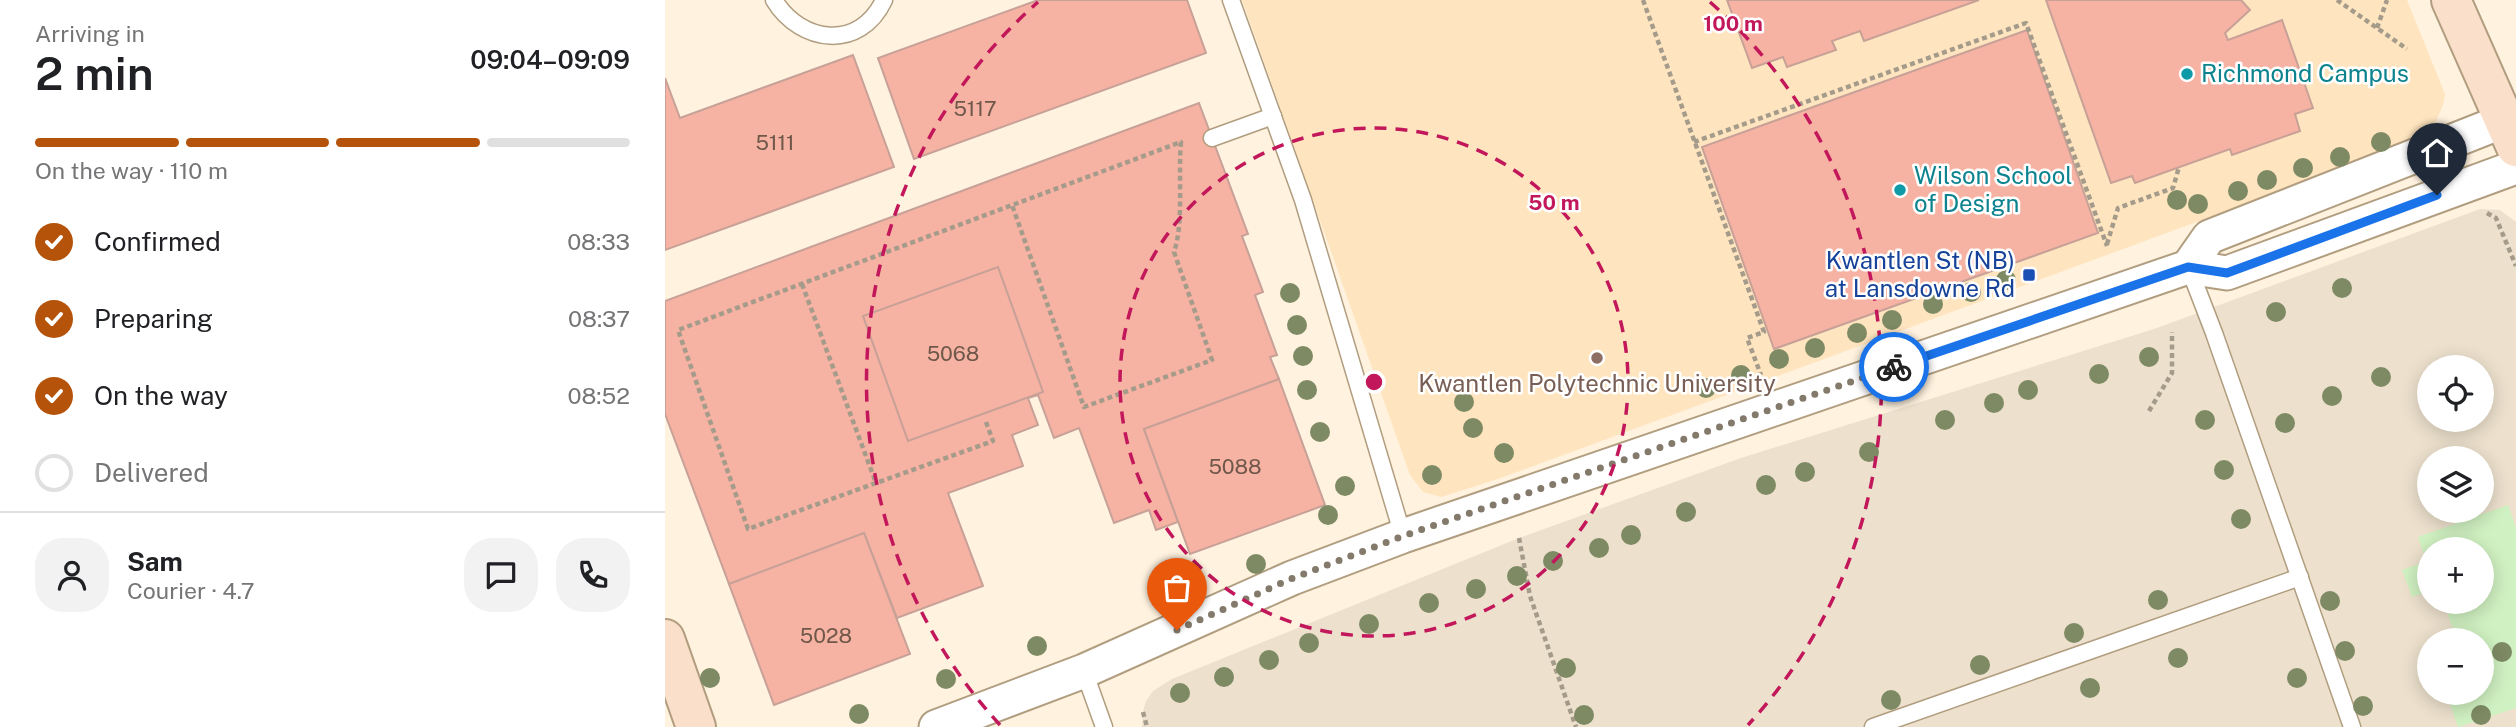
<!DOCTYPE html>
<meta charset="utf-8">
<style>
:root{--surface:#fff;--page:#f2f2f2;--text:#202124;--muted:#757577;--line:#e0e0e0;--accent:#b45309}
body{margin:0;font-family:"Public Sans",sans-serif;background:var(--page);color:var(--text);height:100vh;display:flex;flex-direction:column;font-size:26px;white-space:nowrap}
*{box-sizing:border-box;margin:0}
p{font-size:23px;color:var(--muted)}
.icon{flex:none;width:38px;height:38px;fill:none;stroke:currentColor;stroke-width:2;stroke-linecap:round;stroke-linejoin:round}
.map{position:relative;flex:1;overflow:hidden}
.drawer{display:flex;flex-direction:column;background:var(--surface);width:665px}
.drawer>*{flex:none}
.buttons{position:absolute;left:1752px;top:355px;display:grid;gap:14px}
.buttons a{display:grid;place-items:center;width:77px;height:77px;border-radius:50%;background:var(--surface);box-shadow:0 4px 18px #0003;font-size:35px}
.pin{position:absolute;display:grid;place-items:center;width:60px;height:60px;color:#fff;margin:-72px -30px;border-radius:50% 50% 50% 0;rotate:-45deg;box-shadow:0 0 7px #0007}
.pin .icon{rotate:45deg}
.courier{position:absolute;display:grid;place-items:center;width:70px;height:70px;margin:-35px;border:5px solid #1a73e8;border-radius:50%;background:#fff;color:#222;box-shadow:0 2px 9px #0007}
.headline em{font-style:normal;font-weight:600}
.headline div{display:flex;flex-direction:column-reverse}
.headline{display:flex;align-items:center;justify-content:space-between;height:119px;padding:0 35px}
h1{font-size:46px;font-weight:600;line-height:52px}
.bar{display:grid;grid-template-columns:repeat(4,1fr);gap:10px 7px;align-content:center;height:84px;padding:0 35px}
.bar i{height:9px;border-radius:5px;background:var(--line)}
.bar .on{background:var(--accent)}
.bar p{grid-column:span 4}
.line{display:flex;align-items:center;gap:18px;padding:0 35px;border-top:2px solid var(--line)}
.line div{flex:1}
.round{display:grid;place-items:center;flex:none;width:74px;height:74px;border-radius:28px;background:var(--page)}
ol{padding:0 35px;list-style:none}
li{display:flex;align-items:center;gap:21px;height:77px}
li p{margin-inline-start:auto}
li .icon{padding:7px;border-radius:50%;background:var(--accent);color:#fff;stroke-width:4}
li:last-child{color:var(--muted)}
li i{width:38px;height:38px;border:4px solid var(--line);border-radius:50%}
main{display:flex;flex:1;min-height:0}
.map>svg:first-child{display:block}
.commercial{fill:#ede1cd;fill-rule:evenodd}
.built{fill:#ffe5bf}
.green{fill:#d0f1c1}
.building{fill:#f6b2a2;stroke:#c7a197;stroke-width:2}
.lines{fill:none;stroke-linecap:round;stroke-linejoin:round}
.lane-casing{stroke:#b19d7f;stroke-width:19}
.street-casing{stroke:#b19d7f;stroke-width:37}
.secondary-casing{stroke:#b19d7f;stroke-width:42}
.path{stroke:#a59b8b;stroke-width:4.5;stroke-dasharray:5 3.5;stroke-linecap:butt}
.lane{stroke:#fff;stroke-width:16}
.street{stroke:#fff;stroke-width:33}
.secondary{stroke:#fadfca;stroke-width:38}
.tree{fill:#7e8a64}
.done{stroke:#847a6b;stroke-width:7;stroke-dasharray:0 12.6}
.route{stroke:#1a73e8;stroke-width:9}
.ring{fill:none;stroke:#c2185b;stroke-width:3.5;stroke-dasharray:12 9}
.culture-dot{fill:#0f9aa8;stroke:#fff;stroke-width:2.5}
.transit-dot{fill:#1a4fb4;stroke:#fff;stroke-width:2.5}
.education-dot{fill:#8d6e63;stroke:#fff;stroke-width:2.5}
.labels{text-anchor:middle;stroke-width:5;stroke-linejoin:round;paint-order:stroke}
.number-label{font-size:21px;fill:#6f584a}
.culture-label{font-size:24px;fill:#0d838f;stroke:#fff;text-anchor:start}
.transit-label{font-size:24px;fill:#164399;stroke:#fff;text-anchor:end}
.education-label{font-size:24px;fill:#785e54;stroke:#fff}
.centre{fill:#c2185b;stroke:#fff;stroke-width:3.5}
.ring-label{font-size:21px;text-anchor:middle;font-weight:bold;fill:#c2185b;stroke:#fff;stroke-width:5;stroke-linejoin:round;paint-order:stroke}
</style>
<main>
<section class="drawer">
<div class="headline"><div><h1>2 min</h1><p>Arriving in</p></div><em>09:04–09:09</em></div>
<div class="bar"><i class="on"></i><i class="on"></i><i class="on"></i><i></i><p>On the way · 110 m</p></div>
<ol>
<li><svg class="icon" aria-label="check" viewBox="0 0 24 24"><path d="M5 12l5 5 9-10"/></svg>Confirmed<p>08:33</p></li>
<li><svg class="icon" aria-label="check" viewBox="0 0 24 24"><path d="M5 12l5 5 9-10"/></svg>Preparing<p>08:37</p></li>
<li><svg class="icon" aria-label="check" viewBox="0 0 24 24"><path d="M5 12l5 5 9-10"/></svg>On the way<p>08:52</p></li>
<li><i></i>Delivered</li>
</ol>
<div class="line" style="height:126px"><a class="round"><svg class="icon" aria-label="person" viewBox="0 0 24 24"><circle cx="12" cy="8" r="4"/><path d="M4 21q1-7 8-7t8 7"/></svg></a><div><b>Sam</b><p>Courier · 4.7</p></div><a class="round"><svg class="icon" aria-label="chat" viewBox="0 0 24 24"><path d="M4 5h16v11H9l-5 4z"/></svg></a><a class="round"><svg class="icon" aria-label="phone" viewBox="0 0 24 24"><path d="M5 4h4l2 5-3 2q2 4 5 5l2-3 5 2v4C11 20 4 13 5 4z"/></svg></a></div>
</section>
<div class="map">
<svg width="1851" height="727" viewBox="0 0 1851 727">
<rect width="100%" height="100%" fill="#fff2df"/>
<path class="commercial" d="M1815,209l20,1 16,12v505h-1374l1,-15 3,-11 7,-10 19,-12 347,-141 222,-80 413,-129zM1764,368h52v52h-52zM1764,458h52v53h-52zM1764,550h52v52h-52zM1764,640h52v53h-52z"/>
<polygon class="built" points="577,0 1742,0 1780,94 1778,105 1769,126 1749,142 833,479 776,497 758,492 745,475"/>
<polygon class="green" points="1843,505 1851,528 1851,708 1793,727 1781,693 1816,693 1816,640 1792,640 1778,602 1816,602 1816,550 1764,550 1764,591 1747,597 1737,570 1761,561 1753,537"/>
<g class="building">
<polygon points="373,0 522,0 541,53 249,159 213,58"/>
<polygon points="1062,0 1314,0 1199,41 1195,31 1167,41 1171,50 1122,67 1118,57 1087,68"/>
<polygon points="1381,0 1576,0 1585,10 1560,33 1563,40 1617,20 1648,108 1630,114 1635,131 1567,155 1565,149 1470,183 1467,176 1446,183"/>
<polygon points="1362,30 1433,233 1109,349 1037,147"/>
<polygon points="188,55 229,167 0,250 0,78 15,118"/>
<polygon points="534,103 583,234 577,236 598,292 590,295 612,355 605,357 614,379 479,429 513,522 491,530 484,510 449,523 414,428 389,438 373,395 363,398 373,425 347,435 358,466 283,493 318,586 232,618 199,533 64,584 0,414 0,301"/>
<polygon points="333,267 378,392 243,441 198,316"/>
<polygon points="614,379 660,505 525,554 479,429"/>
<polygon points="199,533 245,654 109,705 64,584"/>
</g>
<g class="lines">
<defs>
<g id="lane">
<path d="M109,0c27,44 86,51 110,0"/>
<polyline points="566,0 638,200 738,536"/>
<polyline points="547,138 608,116"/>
<polyline points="1524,268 1549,333 1687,727"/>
<polyline points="419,671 439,727"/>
<polyline points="1208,727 1635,577"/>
</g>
<g id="street">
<polyline points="1523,267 1544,237 1851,116"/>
<polyline points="271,727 419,671 627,578 738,536 1523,267 1562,273 1851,167"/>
</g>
<g id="secondary">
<polyline points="1786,0 1851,147"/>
<polyline points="0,639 31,727"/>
</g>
</defs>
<use href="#lane" class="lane-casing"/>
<use href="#street" class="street-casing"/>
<use href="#secondary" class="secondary-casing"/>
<g class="path">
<polyline points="978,0 1099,332 1082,338 1096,375"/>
<polyline points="1672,0 1742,49"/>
<polyline points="1712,28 1722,0"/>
<polyline points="1029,142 1361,23 1442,246"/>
<polyline points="1822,213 1831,218 1851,266"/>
<polyline points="1442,244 1453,208 1508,188 1514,167"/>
<polyline points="137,284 211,483"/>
<polyline points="1484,411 1507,373 1507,332"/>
<path d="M321,422l7,19 -245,88 -70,-199 503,-188c-3,32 3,82 -7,110l38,108 -128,47 -72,-202"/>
<polyline points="854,538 865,596 911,727"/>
<polyline points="478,712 482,727"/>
</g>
<use href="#lane" class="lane"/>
<use href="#street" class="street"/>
<use href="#secondary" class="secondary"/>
</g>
<g class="tree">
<circle cx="1716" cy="142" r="10"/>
<circle cx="1675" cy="157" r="10"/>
<circle cx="1638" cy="168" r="10"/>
<circle cx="1602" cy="180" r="10"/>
<circle cx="1573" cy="191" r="10"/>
<circle cx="1512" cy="200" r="10"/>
<circle cx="1533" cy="204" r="10"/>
<circle cx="1341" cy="280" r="10"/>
<circle cx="1677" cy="288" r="10"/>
<circle cx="1306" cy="292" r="10"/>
<circle cx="625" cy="293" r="10"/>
<circle cx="1268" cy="304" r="10"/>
<circle cx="1611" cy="312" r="10"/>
<circle cx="1227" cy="320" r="10"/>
<circle cx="632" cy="325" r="10"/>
<circle cx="1192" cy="333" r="10"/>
<circle cx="1150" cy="348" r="10"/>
<circle cx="638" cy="356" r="10"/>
<circle cx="1484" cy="357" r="10"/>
<circle cx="1114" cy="359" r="10"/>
<circle cx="1434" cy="374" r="10"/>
<circle cx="1076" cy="375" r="10"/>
<circle cx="1716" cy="377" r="10"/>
<circle cx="1041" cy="388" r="10"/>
<circle cx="642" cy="390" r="10"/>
<circle cx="1363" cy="390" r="10"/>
<circle cx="1667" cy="396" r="10"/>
<circle cx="799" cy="402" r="10"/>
<circle cx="1329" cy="403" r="10"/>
<circle cx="1280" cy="420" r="10"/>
<circle cx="1540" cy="420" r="10"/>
<circle cx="1620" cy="423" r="10"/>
<circle cx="808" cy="428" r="10"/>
<circle cx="655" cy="432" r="10"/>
<circle cx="1204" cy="452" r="10"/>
<circle cx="839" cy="453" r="10"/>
<circle cx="1559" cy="470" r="10"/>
<circle cx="1140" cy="472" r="10"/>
<circle cx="767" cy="475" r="10"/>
<circle cx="1101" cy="485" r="10"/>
<circle cx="680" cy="486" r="10"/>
<circle cx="1021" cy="512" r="10"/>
<circle cx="663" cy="515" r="10"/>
<circle cx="1576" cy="519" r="10"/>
<circle cx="966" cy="535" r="10"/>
<circle cx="934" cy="548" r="10"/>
<circle cx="888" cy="561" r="10"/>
<circle cx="591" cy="564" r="10"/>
<circle cx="852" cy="576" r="10"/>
<circle cx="811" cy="589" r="10"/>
<circle cx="498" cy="600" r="10"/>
<circle cx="1493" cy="600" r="10"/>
<circle cx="1665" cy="601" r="10"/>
<circle cx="764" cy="603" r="10"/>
<circle cx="704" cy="624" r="10"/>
<circle cx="1409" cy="633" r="10"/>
<circle cx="644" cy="643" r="10"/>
<circle cx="372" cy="646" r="10"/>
<circle cx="1680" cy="651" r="10"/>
<circle cx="1837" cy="652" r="10"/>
<circle cx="1513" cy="658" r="10"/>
<circle cx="604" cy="660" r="10"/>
<circle cx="1315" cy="665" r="10"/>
<circle cx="901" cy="668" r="10"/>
<circle cx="559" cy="677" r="10"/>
<circle cx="45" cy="678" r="10"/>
<circle cx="1632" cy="678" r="10"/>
<circle cx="281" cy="679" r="10"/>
<circle cx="1425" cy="688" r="10"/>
<circle cx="515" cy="693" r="10"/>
<circle cx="1226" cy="700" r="10"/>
<circle cx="1698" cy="706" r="10"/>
<circle cx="194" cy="714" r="10"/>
<circle cx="919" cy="715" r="10"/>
<circle cx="1816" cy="715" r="10"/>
</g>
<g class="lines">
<polyline class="done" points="512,630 628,578 738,536 1229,367"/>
<polyline class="route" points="1229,367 1523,267 1562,273 1772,195"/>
</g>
<g class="ring">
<circle cx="709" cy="382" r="254"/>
<path d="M335 725A507 507 0 0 1 373 2M1045 2A507 507 0 0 1 1083 725"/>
</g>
<g class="culture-dot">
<circle cx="1522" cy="74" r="7"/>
<circle cx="1235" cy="190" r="7"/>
</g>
<rect class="transit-dot" x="1357" y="268" width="14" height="14" rx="3.5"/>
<circle class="education-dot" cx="932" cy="358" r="7"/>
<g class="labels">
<g class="number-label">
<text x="310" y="116">5117</text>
<text x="110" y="150">5111</text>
<text x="288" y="361">5068</text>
<text x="570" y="474">5088</text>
<text x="161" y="643">5028</text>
</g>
<g class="culture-label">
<text x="1536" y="82">Richmond Campus</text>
<text x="1249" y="184">Wilson School<tspan x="1249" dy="28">of Design</tspan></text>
</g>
<g class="transit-label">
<text x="1350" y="269">Kwantlen St (NB)<tspan x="1350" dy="28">at Lansdowne Rd</tspan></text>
</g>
<g class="education-label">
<text x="932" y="392">Kwantlen Polytechnic University</text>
</g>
</g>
<circle cx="709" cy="382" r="10" class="centre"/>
<g class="ring-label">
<text x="1068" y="31">100 m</text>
<text x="889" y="210">50 m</text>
</g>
</svg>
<div class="buttons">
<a><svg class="icon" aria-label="locate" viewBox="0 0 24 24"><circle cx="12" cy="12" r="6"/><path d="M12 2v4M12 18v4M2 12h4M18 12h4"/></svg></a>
<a><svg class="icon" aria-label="layers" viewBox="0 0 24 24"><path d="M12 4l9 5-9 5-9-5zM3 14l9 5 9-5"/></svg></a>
<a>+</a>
<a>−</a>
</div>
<div class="pin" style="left:512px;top:630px;background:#ea580c"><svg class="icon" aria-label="bag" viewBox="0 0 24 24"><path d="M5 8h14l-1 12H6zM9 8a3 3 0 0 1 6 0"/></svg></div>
<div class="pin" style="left:1772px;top:195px;background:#1f2937"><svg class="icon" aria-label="home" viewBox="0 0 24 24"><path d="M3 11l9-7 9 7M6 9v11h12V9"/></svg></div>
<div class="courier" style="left:1229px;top:367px"><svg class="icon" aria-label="bike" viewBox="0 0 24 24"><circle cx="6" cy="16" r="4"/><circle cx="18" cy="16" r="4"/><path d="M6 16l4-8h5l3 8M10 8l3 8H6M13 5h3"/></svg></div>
</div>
</main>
